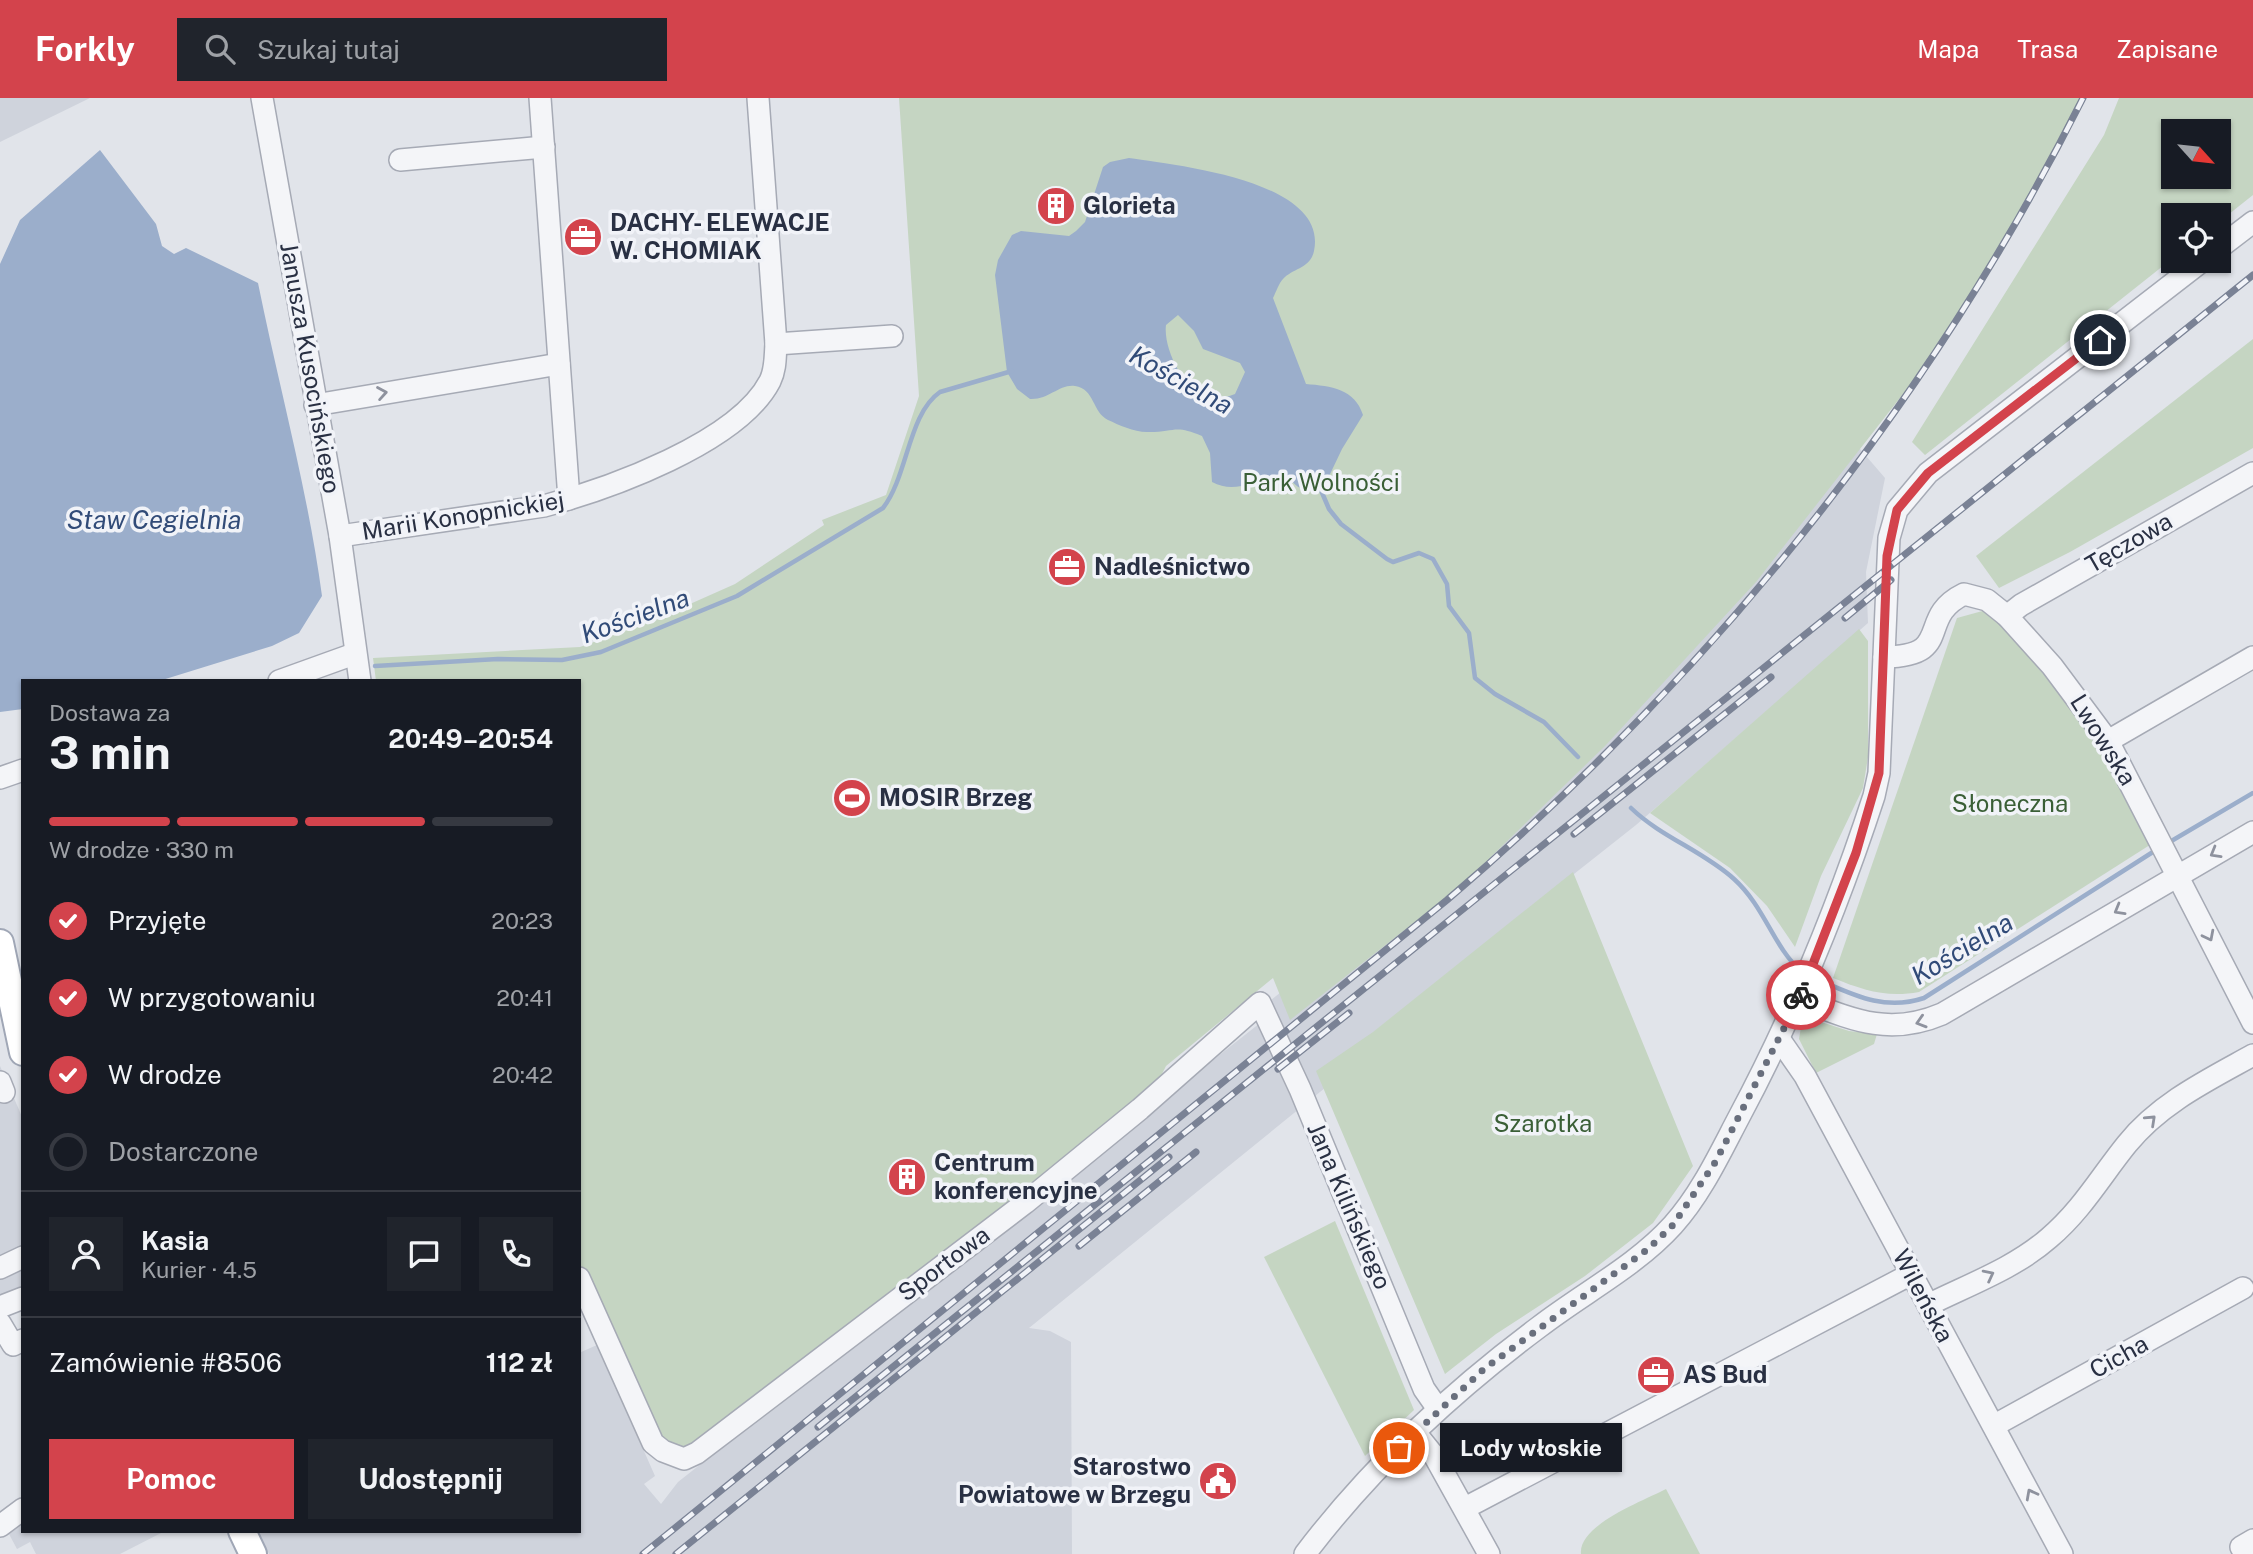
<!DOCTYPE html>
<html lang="pl">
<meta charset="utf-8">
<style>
:root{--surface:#171b24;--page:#20242c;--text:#f1f3f6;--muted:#9ea1a6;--line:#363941;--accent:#d3434c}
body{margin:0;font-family:"Public Sans",sans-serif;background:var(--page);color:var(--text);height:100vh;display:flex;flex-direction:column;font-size:26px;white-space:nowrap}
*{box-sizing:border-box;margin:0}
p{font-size:23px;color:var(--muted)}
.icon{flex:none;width:38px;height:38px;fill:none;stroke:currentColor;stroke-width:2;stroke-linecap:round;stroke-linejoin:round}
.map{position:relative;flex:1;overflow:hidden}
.side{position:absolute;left:21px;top:581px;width:560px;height:854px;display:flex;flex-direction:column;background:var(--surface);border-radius:0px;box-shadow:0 2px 5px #0004}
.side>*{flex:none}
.needle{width:46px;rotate:117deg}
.buttons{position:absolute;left:2161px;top:21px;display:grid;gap:14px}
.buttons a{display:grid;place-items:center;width:70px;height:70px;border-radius:0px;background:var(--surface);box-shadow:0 2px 5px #0004;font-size:35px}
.pin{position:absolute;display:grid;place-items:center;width:60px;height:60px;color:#fff;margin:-30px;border:4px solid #fff;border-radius:50%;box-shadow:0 2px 7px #0007}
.courier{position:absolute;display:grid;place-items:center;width:70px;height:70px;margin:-35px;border:5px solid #d3434c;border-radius:50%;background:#fff;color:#222;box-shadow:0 2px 9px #0007}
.bubble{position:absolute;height:49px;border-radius:0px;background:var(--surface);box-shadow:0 2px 5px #0004;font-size:23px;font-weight:700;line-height:49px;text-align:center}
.summary em{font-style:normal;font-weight:700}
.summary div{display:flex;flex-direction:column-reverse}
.summary{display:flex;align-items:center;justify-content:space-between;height:119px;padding:0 28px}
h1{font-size:46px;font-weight:700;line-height:52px}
.bar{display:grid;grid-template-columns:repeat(4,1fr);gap:10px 7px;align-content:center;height:84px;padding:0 28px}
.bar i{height:9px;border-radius:5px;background:var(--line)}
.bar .active{background:var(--accent)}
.bar p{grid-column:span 4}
.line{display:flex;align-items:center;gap:18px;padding:0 28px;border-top:2px solid var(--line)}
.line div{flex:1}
.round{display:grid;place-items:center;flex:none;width:74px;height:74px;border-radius:0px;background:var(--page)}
ol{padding:0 28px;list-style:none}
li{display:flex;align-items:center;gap:21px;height:77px}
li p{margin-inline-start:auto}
li .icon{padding:7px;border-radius:50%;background:var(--accent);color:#fff;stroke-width:4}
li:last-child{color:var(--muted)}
li i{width:38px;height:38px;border:4px solid var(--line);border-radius:50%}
.cta{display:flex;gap:14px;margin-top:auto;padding:14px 28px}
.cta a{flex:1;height:80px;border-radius:0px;background:var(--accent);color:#fff;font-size:28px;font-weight:700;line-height:80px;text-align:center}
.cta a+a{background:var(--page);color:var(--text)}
header{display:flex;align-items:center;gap:42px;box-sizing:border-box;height:98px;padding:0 35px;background:var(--accent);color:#fff}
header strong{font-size:33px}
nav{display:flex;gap:38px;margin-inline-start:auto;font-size:24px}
.search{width:490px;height:63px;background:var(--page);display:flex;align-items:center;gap:18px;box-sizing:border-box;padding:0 24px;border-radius:0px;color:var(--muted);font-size:26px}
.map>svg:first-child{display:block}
.built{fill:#cfd3dc}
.green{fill:#c5d5c2;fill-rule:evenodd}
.water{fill:#9baecb;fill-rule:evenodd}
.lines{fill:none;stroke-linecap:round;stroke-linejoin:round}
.stream{stroke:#9baecb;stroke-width:4.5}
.minor-casing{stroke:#a6aab5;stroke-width:24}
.major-casing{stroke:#a0a7b6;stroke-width:30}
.minor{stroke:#f4f5f8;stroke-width:21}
.major{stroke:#fff;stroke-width:26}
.rail-casing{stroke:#7a8295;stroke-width:7}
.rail{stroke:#f1f3f8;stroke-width:4.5;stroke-dasharray:13;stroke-linecap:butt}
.oneway{stroke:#8e929e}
.done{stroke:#696f7d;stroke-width:7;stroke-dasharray:0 12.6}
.route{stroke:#d3434c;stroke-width:9}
.labels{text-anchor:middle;stroke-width:7;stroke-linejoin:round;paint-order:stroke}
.poi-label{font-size:24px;font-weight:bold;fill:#293043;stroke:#f1f3f8;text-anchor:start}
.street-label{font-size:24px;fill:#293043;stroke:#f1f3f8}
.park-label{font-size:24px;fill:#3a5f36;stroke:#f1f3f8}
.water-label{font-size:26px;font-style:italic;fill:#314b78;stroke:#f1f3f8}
</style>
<header>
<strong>Forkly</strong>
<div class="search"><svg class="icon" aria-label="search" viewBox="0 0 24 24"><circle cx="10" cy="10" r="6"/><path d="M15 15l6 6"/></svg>Szukaj tutaj</div>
<nav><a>Mapa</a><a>Trasa</a><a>Zapisane</a></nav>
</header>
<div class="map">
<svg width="2253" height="1456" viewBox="0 0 2253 1456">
<rect width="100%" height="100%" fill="#e1e4ea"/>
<g class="built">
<polygon points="0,0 90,0 0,44"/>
<polygon points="1848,337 1885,380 1866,474 1868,525 1636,727 1374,934 1378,947 1029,1230 1050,1233 1071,1244 1072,1456 269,1456 258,1433 579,1433 579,1255 597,1247 655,1378 644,1386 661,1406 678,1384 1274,914 1271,902 1448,762"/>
<polygon points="0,968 23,1021 23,1193 0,1204"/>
<polygon points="23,1426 23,1433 165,1433 120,1456 36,1456 30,1444 17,1451 9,1436"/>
</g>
<g class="green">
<polygon points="899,0 2082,0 2007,143 1921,273 1756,484 1605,648 1462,787 1290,922 1273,880 1166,968 1156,988 684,1361 663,1353 579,1180 579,583 376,583 373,560 580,549 654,522 735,486 824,427 822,422 886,397 919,298"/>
<path d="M2119,0h134v97l-34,27v-7h-45l-1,43 -248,197 -13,-13 192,-307zM2174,33h45v46h-45z"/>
<polygon points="2253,241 2253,350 2070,454 1999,490 1976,458"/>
<path d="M1986,512l80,81 36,50 51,102 -234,149c-33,6 -56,-2 -86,-14l124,-360z"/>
<polygon points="1859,531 1868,543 1868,659 1863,690 1821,778 1795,849 1767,808 1730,770 1650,715"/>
<polygon points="1573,774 1693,1068 1653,1125 1585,1178 1496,1236 1445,1276 1316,973 1373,934"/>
<polygon points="1815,922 1849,933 1877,936 1874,946 1816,975 1799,941 1801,929"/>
<polygon points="1335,1123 1414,1312 1365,1358 1264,1159"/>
<path d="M1666,1391l34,65h-119c-3,-29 62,-53 85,-65z"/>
</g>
<g class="water">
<path d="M100,52l56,74 6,22 12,8 12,-6 72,35c21,104 50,208 64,313l-23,37 -27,13 -113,35h-136v28l-23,3v-448l20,-44z"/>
<path d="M1129,60c45,7 200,22 185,93 -4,18 -21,17 -31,28 -4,4 -7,13 -10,19l33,86c25,2 49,5 57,31l-21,34 -20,42c-7,-1 -16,0 -22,-3 -7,-4 -9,-10 -19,-10 -24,0 -45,17 -69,4l-2,-29 -8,-17c-27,-12 -27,-4 -53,-4 -13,1 -30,-7 -41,-12 -16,-8 -13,-31 -33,-34 -16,-2 -26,14 -45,13l-13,-10 -10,-17 -12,-97 3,-15 14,-25 9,-4 48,5 7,-5 9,-9 18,-55 7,-5zM1178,217l16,16 9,18 37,14 5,9 -10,22c-8,3 -18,6 -27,4 -25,-8 -45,-50 -42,-73z"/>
</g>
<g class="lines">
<g class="stream">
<polyline points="1320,390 1329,411 1341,426 1387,461 1393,464 1419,455 1433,461 1447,486 1449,508 1469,535 1475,580 1495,596 1544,624 1578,659"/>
<path d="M375,568l123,-7 64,1 39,-8 136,-56 146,-88c25,-32 25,-94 57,-116l72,-21"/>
<path d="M1631,710c30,29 72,43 103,71 31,28 40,69 67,92"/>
<polyline points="2168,745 2253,695"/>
<path d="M1812,879c38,16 70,35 112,21l232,-148"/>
</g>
<defs>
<g id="minor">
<polyline points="262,0 340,438 360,583"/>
<polyline points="540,0 569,401"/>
<polyline points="400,62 544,49"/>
<polyline points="2219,150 2253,124"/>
<polyline points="776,246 892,238"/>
<polyline points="315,307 559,266"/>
<path d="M340,438l204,-30c64,-17 194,-63 226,-125 6,-12 5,-25 6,-37l-18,-246"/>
<polyline points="2007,518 2021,507 2253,375"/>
<path d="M1884,559c72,-1 31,-39 80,-63l23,6 20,16 45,50 56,75 145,282"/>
<polyline points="279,583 354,556"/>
<polyline points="2108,643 2253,559"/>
<polyline points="0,680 23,672"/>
<path d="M1799,901c52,20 89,38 143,15l311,-182"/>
<polyline points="1780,942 1805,978 2062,1456"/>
<polyline points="0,984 4,994"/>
<polyline points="0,1170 23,1159"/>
<polyline points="579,1180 653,1345 663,1353 684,1361 697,1355 1025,1105 1140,1011 1260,905 1300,991 1424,1291 1438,1311"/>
<path d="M1928,1207c40,-20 87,-37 121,-67 33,-28 52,-62 78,-94 33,-41 81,-64 126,-89"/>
<polyline points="0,1209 23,1200"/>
<polyline points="0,1225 13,1247 23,1242"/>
<polyline points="1995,1327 2243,1190"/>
<polyline points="1414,1333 1435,1359 1489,1456"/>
<polyline points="1465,1410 1911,1176"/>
<polyline points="0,1428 23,1411"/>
<path d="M1305,1456c66,-87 147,-162 234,-227 44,-34 97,-61 134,-102 28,-31 47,-72 66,-108 56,-105 98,-208 135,-321l5,-23 10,-235 8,-28 31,-37 274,-212"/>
<polyline points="2245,1456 2241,1449 2253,1442"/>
</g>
<g id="major">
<polyline points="0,845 23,954"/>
<polyline points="242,1433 253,1456"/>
</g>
</defs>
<use href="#minor" class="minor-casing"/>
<use href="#major" class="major-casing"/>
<use href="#minor" class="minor"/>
<use href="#major" class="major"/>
<defs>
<g id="rail">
<polyline points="1845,520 1891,482"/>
<polyline points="1574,736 1771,579"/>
<polyline points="1278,971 1349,915"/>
<polyline points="1079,1148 1196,1054"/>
<polyline points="818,1329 2253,177"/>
<path d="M643,1456l804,-654c262,-224 481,-493 636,-802"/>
<polyline points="676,1456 1169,1059"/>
</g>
</defs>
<use href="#rail" class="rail-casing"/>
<use href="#rail" class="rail"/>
</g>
<defs><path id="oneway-chevron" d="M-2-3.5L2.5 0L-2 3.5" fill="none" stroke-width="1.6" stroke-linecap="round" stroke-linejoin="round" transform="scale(1.75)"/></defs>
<g class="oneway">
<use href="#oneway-chevron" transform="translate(382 295) rotate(-10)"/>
<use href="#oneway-chevron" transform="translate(2215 755) rotate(150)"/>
<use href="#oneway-chevron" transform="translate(2119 812) rotate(150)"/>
<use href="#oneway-chevron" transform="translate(2209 838) rotate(63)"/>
<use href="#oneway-chevron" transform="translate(1921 924) rotate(163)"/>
<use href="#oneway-chevron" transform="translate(2151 1022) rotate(-43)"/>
<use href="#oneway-chevron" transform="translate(1989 1177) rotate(-27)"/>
<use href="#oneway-chevron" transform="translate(2031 1396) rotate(-118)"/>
</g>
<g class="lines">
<polyline class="done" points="1399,1350 1484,1271 1648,1151 1673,1127 1716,1063 1801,897"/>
<polyline class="route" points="1801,897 1856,755 1879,675 1887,458 1897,412 1928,375 2100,242"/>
</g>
<defs>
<symbol id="building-disc" viewBox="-11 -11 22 22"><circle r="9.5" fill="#d3434c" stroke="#f1f3f8"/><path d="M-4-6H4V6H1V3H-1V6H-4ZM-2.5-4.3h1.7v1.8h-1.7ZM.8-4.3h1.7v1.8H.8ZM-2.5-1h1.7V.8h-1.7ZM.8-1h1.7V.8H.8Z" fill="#fff"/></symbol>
<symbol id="office-disc" viewBox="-11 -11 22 22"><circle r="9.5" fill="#d3434c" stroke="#f1f3f8"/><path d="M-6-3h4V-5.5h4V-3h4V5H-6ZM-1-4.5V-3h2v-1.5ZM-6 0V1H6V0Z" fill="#fff"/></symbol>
<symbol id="stadium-disc" viewBox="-11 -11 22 22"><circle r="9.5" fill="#d3434c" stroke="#f1f3f8"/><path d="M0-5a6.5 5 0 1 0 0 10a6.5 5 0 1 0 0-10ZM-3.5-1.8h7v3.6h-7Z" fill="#fff"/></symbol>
<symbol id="civic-disc" viewBox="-11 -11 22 22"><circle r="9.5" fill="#d3434c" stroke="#f1f3f8"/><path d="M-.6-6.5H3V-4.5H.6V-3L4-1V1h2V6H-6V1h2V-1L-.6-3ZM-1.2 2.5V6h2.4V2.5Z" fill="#fff"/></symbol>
</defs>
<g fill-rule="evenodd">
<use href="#building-disc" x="1034" y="86" width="44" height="44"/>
<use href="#office-disc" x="561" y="117" width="44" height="44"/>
<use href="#office-disc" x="1045" y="447" width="44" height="44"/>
<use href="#stadium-disc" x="830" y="678" width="44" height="44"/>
<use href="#building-disc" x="885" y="1057" width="44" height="44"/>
<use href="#office-disc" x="1634" y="1255" width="44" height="44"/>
<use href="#civic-disc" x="1196" y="1361" width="44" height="44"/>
</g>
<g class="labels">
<g class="poi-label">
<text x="1083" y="116">Glorieta</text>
<text x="610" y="133">DACHY- ELEWACJE<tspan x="610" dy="28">W. CHOMIAK</tspan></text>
<text x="1094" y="477">Nadleśnictwo</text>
<text x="879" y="708">MOSIR Brzeg</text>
<text x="934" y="1073">Centrum<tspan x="934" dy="28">konferencyjne</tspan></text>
<text x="1683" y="1285">AS Bud</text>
<text x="1191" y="1377" text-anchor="end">Starostwo<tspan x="1191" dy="28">Powiatowe w Brzegu</tspan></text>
</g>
<g class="street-label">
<text transform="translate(310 270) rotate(80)" y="8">Janusza Kusocińskiego</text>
<text transform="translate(463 418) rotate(-9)" y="8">Marii Konopnickiej</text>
<text transform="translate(2129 445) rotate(-30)" y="8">Tęczowa</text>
<text transform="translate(2103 642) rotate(58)" y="8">Lwowska</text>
<text transform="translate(1349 1108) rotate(67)" y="8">Jana Kilińskiego</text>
<text transform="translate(944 1166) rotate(-37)" y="8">Sportowa</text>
<text transform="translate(1923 1198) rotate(62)" y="8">Wileńska</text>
<text transform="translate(2119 1259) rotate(-29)" y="8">Cicha</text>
</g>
<g class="park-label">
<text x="1321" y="393">Park Wolności</text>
<text x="2010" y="714">Słoneczna</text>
<text x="1543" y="1034">Szarotka</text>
</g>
<g class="water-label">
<text transform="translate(1181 282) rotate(29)" y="9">Kościelna</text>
<text x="154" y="431">Staw Cegielnia</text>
<text transform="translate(635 518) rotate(-20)" y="9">Kościelna</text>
<text transform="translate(1962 851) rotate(-31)" y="9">Kościelna</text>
</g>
</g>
</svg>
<div class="buttons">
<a><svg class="needle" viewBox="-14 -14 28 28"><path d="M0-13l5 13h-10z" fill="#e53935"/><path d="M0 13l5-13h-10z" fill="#9ea1a6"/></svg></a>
<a><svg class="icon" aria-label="locate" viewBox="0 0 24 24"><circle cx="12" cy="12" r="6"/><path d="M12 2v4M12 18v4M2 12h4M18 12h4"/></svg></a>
</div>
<div class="pin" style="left:1399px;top:1350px;background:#ea580c"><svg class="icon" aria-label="bag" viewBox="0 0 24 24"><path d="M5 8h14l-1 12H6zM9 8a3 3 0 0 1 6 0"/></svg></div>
<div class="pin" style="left:2100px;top:242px;background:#1f2937"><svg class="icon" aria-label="home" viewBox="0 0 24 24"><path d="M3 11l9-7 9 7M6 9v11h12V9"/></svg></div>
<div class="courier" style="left:1801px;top:897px"><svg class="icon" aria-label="bike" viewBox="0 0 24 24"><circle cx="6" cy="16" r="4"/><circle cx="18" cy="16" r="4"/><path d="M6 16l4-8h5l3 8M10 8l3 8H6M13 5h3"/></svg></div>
<div class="bubble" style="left:1440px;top:1325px;width:182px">Lody włoskie</div>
<section class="side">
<div class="summary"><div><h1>3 min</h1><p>Dostawa za</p></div><em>20:49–20:54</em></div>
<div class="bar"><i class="active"></i><i class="active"></i><i class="active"></i><i></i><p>W drodze · 330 m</p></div>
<ol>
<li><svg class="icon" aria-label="check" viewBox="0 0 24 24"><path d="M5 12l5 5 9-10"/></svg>Przyjęte<p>20:23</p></li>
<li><svg class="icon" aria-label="check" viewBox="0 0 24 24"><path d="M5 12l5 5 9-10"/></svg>W przygotowaniu<p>20:41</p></li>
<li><svg class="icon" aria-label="check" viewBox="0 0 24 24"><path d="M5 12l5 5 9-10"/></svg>W drodze<p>20:42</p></li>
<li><i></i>Dostarczone</li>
</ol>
<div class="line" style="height:126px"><a class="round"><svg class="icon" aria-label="person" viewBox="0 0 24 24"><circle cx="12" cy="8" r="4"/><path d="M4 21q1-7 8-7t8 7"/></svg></a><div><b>Kasia</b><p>Kurier · 4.5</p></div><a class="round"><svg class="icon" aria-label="chat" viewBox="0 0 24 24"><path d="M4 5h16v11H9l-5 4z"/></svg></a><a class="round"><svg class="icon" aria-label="phone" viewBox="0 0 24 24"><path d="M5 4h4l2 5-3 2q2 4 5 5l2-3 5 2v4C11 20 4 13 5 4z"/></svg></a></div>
<div class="line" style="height:91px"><div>Zamówienie #8506</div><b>112 zł</b></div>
<div class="cta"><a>Pomoc</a><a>Udostępnij</a></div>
</section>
</div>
